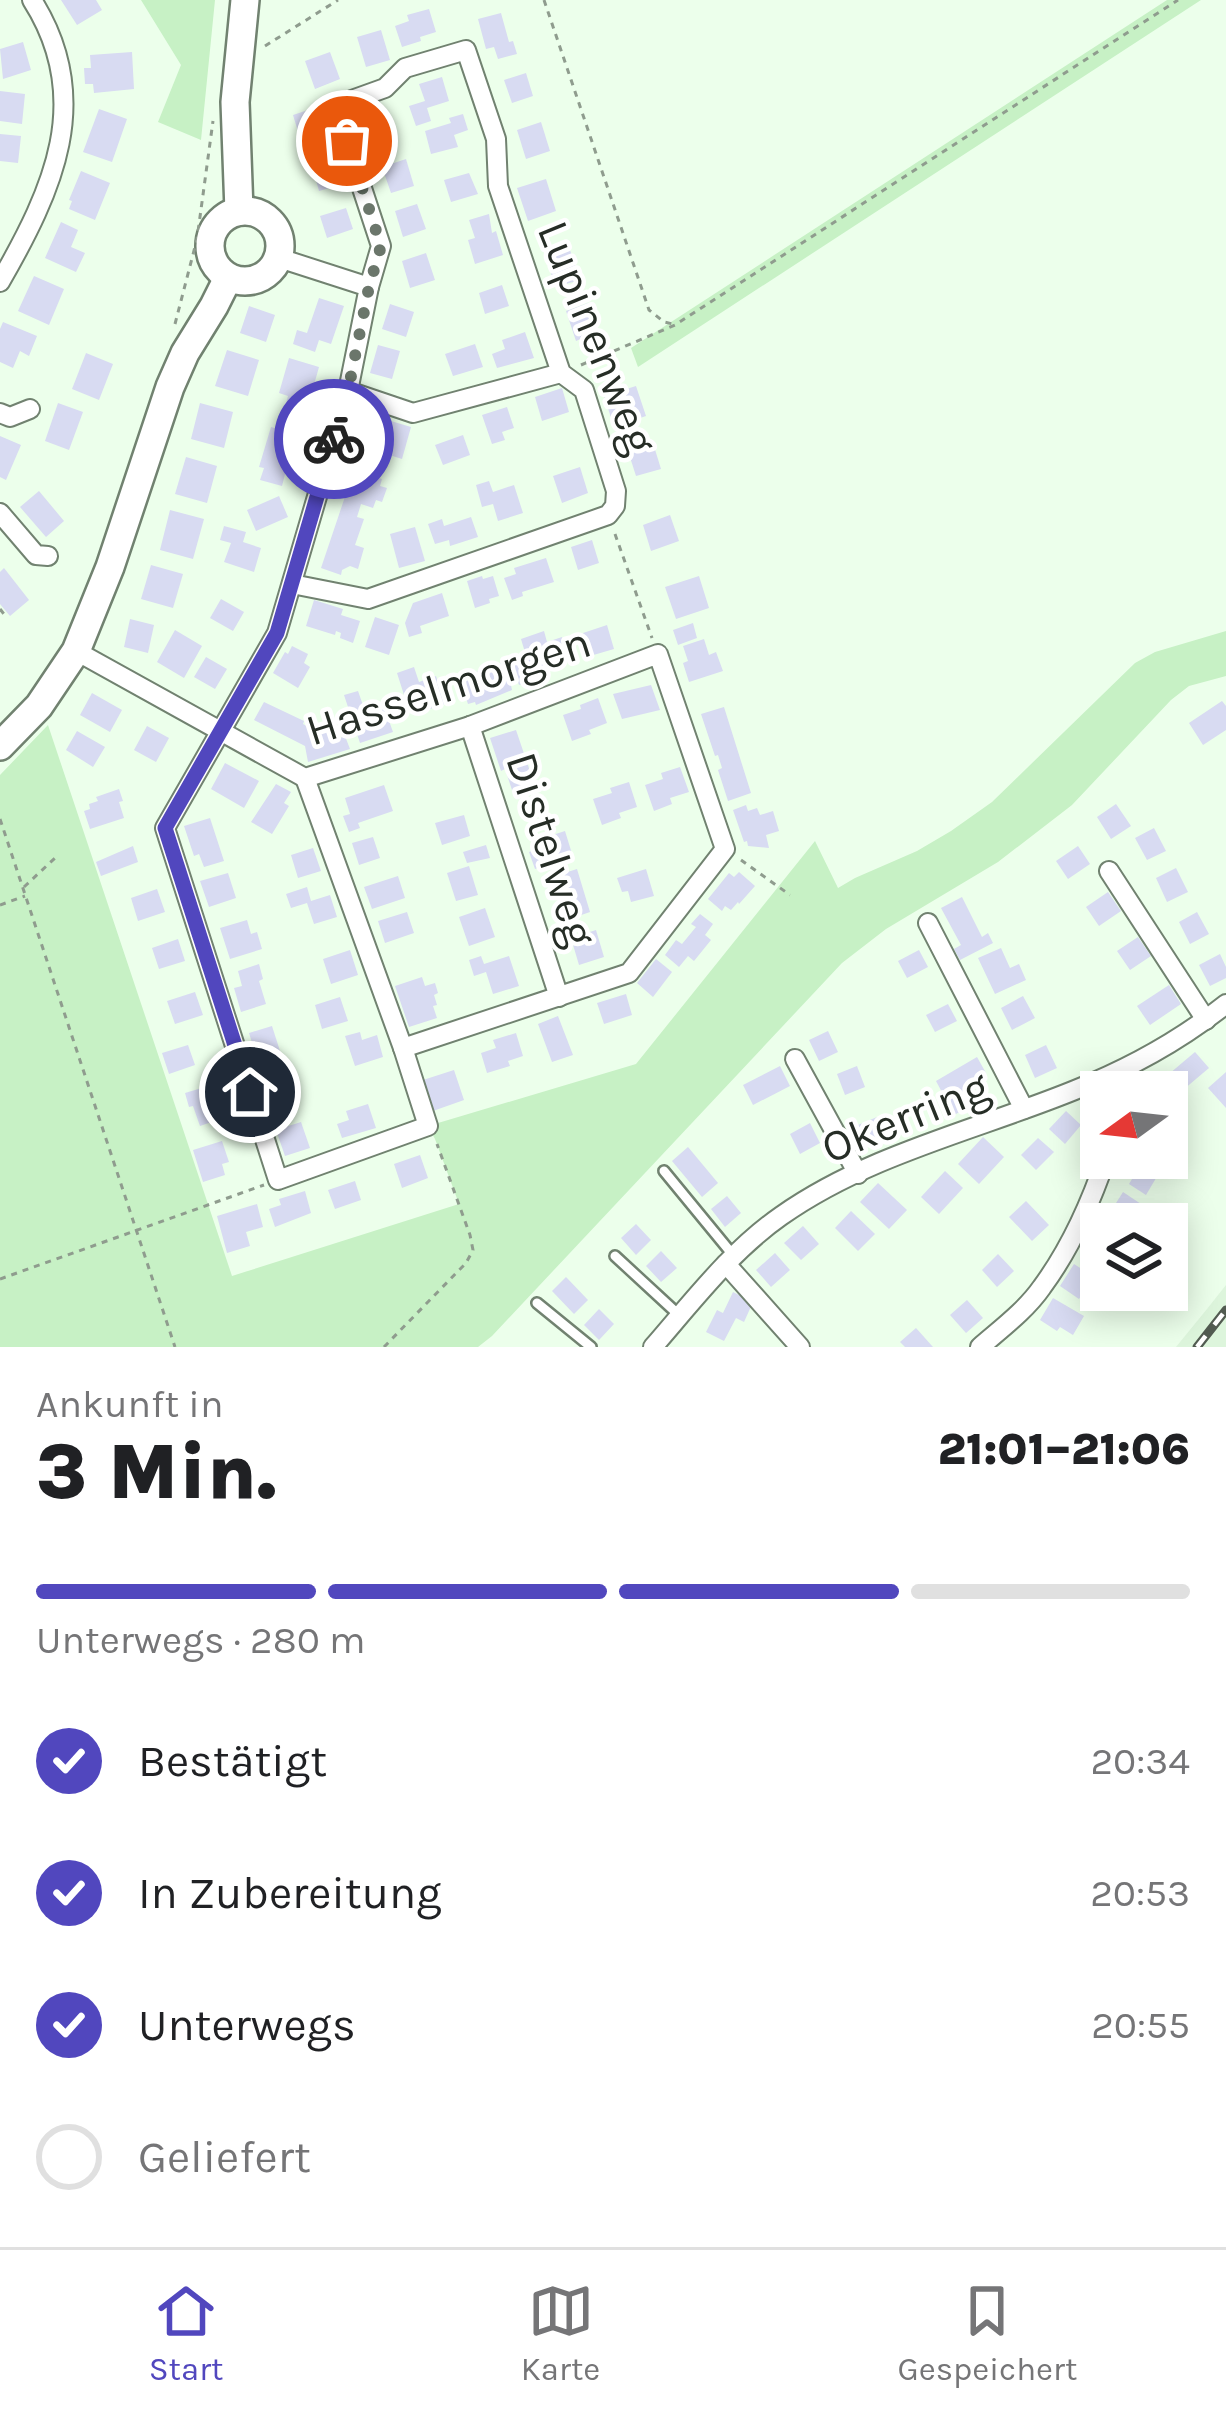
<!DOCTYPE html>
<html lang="de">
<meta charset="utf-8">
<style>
:root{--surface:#fff;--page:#f6f6f6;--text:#202124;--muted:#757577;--line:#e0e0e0;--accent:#5147be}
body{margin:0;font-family:Karla,sans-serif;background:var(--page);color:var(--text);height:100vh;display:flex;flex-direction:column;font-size:45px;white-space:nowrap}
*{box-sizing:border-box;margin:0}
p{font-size:39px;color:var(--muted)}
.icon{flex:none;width:66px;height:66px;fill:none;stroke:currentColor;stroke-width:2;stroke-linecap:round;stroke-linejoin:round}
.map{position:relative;height:1347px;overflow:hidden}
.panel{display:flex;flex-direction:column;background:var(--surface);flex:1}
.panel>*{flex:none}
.needle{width:78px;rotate:255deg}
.controls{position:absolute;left:1080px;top:1071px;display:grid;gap:24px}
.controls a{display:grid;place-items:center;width:108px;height:108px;border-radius:0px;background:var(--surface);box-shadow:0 6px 30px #0003;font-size:60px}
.pin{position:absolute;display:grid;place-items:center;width:102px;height:102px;color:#fff;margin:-51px;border:6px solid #fff;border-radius:50%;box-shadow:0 3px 12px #0007}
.courier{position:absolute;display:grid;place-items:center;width:120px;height:120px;margin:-60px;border:9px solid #5147be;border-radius:50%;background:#fff;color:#222;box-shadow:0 3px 15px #0007}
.overview em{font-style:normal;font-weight:800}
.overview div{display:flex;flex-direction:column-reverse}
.overview{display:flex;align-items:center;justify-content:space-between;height:204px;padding:0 36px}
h1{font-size:78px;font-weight:800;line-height:90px}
.bar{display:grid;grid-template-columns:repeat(4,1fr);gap:18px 12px;align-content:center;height:144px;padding:0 36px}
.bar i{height:15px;border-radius:9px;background:var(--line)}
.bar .current{background:var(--accent)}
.bar p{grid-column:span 4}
ol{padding:0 36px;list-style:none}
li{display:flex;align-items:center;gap:36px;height:132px}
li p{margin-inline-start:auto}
li .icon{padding:12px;border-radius:50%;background:var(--accent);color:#fff;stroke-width:4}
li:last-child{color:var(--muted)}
li i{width:66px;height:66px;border:6px solid var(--line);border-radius:50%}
.dock{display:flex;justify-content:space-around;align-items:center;height:168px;border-top:3px solid var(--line);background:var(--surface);font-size:33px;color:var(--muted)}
.dock a{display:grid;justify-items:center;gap:6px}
.dock .current{color:var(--accent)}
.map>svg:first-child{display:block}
.built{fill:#ddf5dc}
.green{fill:#c7f1c5}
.building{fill:#d8dbf2}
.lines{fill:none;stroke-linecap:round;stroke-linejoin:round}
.lane-casing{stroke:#718270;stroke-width:14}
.street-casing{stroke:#718270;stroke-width:22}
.secondary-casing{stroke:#718270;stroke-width:32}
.path{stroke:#8f9c8e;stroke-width:3;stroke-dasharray:6 6;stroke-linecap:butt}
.lane{stroke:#fff;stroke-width:9}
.street{stroke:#fff;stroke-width:18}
.secondary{stroke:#fff;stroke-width:27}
.rail-casing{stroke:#525b51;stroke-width:9}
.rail{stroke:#fff;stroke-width:4.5;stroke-dasharray:14;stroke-linecap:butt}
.done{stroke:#6b766b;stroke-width:12;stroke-dasharray:0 21.6}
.route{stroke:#5147be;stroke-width:15}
.labels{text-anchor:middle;stroke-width:9;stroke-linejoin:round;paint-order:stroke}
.street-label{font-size:45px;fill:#262d26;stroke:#fff}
</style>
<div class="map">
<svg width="1226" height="1347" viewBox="0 0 1226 1347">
<rect width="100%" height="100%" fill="#ecffeb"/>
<polygon class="built" points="1226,1285 1226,1347 1176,1347 1207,1309"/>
<g class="green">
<polygon points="141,0 215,0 201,140 158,122 181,65"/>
<polygon points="1167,0 1201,0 638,367 631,348"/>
<polygon points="1226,631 1226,676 1189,686 1171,700 1072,805 998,862 886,929 842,963 492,1336 478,1347 0,1347 0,775 48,725 232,1276 459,1204 435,1139 428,1126 636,1064 815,841 838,888 855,878 917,851 951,831 992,802 1135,663 1155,652"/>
</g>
<g class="building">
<polygon points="61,0 96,0 102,10 77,25"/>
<polygon points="429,9 436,32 420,37 421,41 402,47 395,26 409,21 407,15"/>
<polygon points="501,13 509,42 513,41 517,54 498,59 494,47 486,49 478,19"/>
<polygon points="381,30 390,60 366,67 357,37"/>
<polygon points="23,42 31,70 3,79 0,49"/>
<polygon points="132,52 134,89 94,93 93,84 85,84 84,68 91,68 90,55"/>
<polygon points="330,52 340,79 315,89 305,61"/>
<polygon points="526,73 533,96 512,103 504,80"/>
<polygon points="442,77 449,101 427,108 431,121 416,126 409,106 425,101 419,84"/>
<polygon points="0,91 25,94 22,124 0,121"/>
<polygon points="317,107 324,130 300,138 293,115"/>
<polygon points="99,109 127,119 112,162 83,152"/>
<polygon points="384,109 393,135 368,143 359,117"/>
<polygon points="463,114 468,130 454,135 458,147 431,154 425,131 451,123 449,118"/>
<polygon points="541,122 550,151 526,159 517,130"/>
<polygon points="0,134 21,136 18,163 0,161"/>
<polygon points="406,159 414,186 391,193 382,167"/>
<polygon points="333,160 340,185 319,191 312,166"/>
<polygon points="81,171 110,183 95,220 69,209 72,201 69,200"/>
<polygon points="469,173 478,194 451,202 444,180"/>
<polygon points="546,179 556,211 528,221 517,188"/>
<polygon points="417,204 426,229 403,237 395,211"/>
<polygon points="346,208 353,229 327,238 320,216"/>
<polygon points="489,214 492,233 496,231 503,255 475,264 468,240 475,238 469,220"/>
<polygon points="61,222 78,230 71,247 85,253 76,272 45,258"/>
<polygon points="570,250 580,280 555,287 546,257"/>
<polygon points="426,253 435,280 410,288 402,261"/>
<polygon points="34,276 64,289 49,325 18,311"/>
<polygon points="502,285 509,306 485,314 479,293"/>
<polygon points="319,298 344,306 331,344 319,340 315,352 293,344 297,330 307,333"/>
<polygon points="588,303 598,333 602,332 606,345 587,352 583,338 576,341 566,311"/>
<polygon points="390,304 414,312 406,337 382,329"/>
<polygon points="249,306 275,315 266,342 240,333"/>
<polygon points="3,322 37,336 29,356 20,351 13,368 0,362 0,329"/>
<polygon points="525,332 534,358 497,368 492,354 505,349 502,340"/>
<polygon points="475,344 483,367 453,376 445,354"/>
<polygon points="378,345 400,351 392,379 370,373"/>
<polygon points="227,350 259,360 248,396 215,386"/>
<polygon points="86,353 113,364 99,400 72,389"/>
<polygon points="289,358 319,367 305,417 284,411 288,396 279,393"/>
<polygon points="636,386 646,416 614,427 604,396"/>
<polygon points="562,388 569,412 542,421 535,397"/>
<polygon points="58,403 83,412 69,450 45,441"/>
<polygon points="200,403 233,412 224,448 191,439"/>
<polygon points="507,407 514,428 502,432 505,440 492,444 482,415"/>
<polygon points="374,416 411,427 402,459 383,453 379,465 373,463 371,470 355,465 367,424 371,425"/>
<polygon points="271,427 301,436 289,476 285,474 282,486 260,480 264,468 259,467"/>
<polygon points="463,435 470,455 443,465 435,445"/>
<polygon points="0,436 21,445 6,480 0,477"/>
<polygon points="653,443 661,469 636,476 628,451"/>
<polygon points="186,457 217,466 207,503 175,494"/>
<polygon points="580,467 588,493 562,503 553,476"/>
<polygon points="354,470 382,479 380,486 387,488 382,502 376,500 373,508 361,504 357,517 364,519 355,545 364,548 358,569 350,566 342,570 341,575 321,568"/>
<polygon points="489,481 493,492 514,485 523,513 498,521 493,504 482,507 476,485"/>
<polygon points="39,491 64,521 46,537 20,507"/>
<polygon points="279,496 288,517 256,531 247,510"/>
<polygon points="170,510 204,519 193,559 160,550"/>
<polygon points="670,515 679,541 651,551 643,525"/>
<polygon points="471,517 478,537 450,546 449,540 435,544 428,524 442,519 444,526"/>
<polygon points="224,526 246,532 243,542 261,548 254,572 224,562 231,543 220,540"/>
<polygon points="415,527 425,561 399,568 390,534"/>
<polygon points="592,540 599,563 578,570 571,547"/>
<polygon points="546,558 554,582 522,592 523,596 512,600 504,578 516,574 514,568"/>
<polygon points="151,565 183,574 173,608 141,599"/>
<polygon points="4,568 29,600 10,616 0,604 0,572"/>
<polygon points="482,576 483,579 493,576 499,596 489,599 490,603 475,608 467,581"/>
<polygon points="699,576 709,608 676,619 665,587"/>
<polygon points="442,593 449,616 420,626 422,633 409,637 405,623 413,603"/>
<polygon points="221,599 244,612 233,631 210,618"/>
<polygon points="314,600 343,609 341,615 360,621 353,643 340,638 341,633 336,631 335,635 306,626"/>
<polygon points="375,617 399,625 389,655 365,647"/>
<polygon points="130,619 154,625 148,653 124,647"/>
<polygon points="693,623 697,638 678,645 673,630"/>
<polygon points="607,625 614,649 590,656 583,633"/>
<polygon points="175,630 202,646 184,678 157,662"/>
<polygon points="544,631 547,642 562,637 569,659 531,671 534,680 519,685 512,664 527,659 521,639"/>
<polygon points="704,639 709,655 716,652 723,671 689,682 683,663 688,661 683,646"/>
<polygon points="292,646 308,654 304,663 310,667 298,688 273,673 285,652 288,654"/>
<polygon points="206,657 227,669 215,689 194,677"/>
<polygon points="506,662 512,690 476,705 475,702 468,704 461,683 468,680 467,676 478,673 477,671"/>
<polygon points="414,667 419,682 436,676 445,704 421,712 415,691 404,695 397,673"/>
<polygon points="651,685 660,710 622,719 613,694"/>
<polygon points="358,691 365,711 383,704 393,732 360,743 344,695"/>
<polygon points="92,693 122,710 110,732 80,715"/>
<polygon points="598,698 607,723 589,730 591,734 572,741 563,715 581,709 580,705"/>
<polygon points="1222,701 1226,706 1226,730 1203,745 1189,723"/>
<polygon points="264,702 304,721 303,724 314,730 333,724 338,739 345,736 350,749 308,762 305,746 254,720"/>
<polygon points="724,707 751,793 728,801 718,770 722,768 718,755 715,756 701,714"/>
<polygon points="147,726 169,738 156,762 134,750"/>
<polygon points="516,730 535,786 513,793 505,769 501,771 490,738"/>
<polygon points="77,731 105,747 93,767 66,750"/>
<polygon points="225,763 259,781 244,808 211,789"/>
<polygon points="680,767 689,792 670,798 672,804 654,811 645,785 663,779 661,773"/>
<polygon points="629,782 637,807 619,813 621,818 602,825 593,799 612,793 610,788"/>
<polygon points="276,784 291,792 284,803 289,806 272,834 251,822"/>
<polygon points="384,785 393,811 358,823 360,828 349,832 343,816 350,814 345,798"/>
<polygon points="119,789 123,801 119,802 124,818 90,829 84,811 90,809 89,804 98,801 96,797"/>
<polygon points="1116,804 1131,826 1111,839 1097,817"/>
<polygon points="746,805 748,811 757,808 760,815 773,811 779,831 766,835 769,848 748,846 747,841 744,842 733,810"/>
<polygon points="464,815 470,836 442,845 435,823"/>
<polygon points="210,818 224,861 204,867 199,854 194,856 184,826"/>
<polygon points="1154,828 1166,851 1147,860 1135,838"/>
<polygon points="565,831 573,857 535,869 529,852 540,848 537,840"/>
<polygon points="373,837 380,858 359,865 352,843"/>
<polygon points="486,845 490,858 467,863 463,852"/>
<polygon points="133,846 138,862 101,876 96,862"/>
<polygon points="1078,846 1090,864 1068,879 1056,861"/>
<polygon points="313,848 321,871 298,878 291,855"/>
<polygon points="469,866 478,895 456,901 447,873"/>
<polygon points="1176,868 1188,892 1167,902 1156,878"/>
<polygon points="577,869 590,912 567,920 557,890 562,888 558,875"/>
<polygon points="646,869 654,896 631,902 628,891 622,892 617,878"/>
<polygon points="739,872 755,886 739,904 738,902 731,910 725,906 722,911 708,899 729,873 734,877"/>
<polygon points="228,873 236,898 209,907 200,881"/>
<polygon points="398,876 405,898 372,909 364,887"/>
<polygon points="307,887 311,901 330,895 337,917 314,924 307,903 291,908 286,894"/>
<polygon points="157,889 165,912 138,921 131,898"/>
<polygon points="1108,892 1121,911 1099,926 1086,907"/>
<polygon points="962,897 982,937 988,933 993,943 960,960 954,949 961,945 941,908"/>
<polygon points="485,908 495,937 469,946 459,917"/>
<polygon points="407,912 414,933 385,943 378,921"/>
<polygon points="1197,912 1209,934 1190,944 1179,922"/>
<polygon points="700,914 713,924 705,935 711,940 694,961 688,956 679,967 665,955 676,940 682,944 696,927 691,924"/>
<polygon points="247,920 251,934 257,932 262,949 230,959 220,928"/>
<polygon points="596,930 604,957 579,965 571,938"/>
<polygon points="1138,937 1151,956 1130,970 1117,951"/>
<polygon points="178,939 185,961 159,969 152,948"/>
<polygon points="1001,948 1010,968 1019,964 1026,980 995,994 978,958"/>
<polygon points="350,950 358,975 331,984 323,959"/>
<polygon points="919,950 928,967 907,978 898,961"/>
<polygon points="1220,954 1226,967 1226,978 1210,986 1199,965"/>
<polygon points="481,956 484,964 509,956 519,986 493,994 486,972 474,976 469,960"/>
<polygon points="656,959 672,972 653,997 637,983"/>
<polygon points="259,964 263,979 259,981 266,1004 241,1012 234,988 242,986 238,971"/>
<polygon points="422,977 425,986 435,983 438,993 434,995 437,1005 433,1006 437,1018 409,1027 395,986"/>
<polygon points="1169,985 1181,1004 1150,1025 1137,1006"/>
<polygon points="195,992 203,1015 175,1024 167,1001"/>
<polygon points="626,994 632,1015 604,1024 597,1003"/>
<polygon points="1023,996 1035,1018 1012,1030 1001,1008"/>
<polygon points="340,997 348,1021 322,1029 315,1005"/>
<polygon points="948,1004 957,1021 935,1032 926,1015"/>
<polygon points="558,1016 573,1055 552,1062 538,1024"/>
<polygon points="272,1026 280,1051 257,1059 249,1033"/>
<polygon points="828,1031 838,1052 819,1061 809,1040"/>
<polygon points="360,1032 362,1040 377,1035 383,1057 355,1066 345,1036"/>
<polygon points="516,1033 523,1056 508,1061 510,1066 487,1073 481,1053 496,1048 493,1040"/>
<polygon points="188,1045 195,1065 169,1074 162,1053"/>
<polygon points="1046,1045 1057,1068 1035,1078 1025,1055"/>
<polygon points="1195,1052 1209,1068 1177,1095 1163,1079"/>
<polygon points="977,1057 986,1073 963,1086 973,1105 954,1115 936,1081"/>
<polygon points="780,1066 790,1086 753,1105 743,1085"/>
<polygon points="857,1066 865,1087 845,1095 837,1074"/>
<polygon points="454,1070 464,1100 433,1111 423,1080"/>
<polygon points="279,1071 295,1109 272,1116 268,1101 264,1103 256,1078"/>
<polygon points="1226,1072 1226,1108 1208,1088"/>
<polygon points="205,1087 210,1100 223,1096 229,1116 200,1126 193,1106 189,1107 185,1093"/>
<polygon points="368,1104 376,1128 342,1138 337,1124 349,1120 346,1111"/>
<polygon points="1066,1111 1081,1125 1065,1144 1049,1129"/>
<polygon points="877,1117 886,1138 866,1146 858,1125"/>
<polygon points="301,1122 310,1148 285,1156 276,1130"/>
<polygon points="810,1123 820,1143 800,1154 790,1134"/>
<polygon points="1167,1131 1182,1140 1167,1164"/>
<polygon points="983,1137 1004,1157 979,1184 958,1164"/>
<polygon points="1038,1138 1054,1152 1036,1170 1021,1155"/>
<polygon points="222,1141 229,1162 222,1164 225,1175 203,1182 193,1150"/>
<polygon points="688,1147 718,1183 702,1197 672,1161"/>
<polygon points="420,1155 428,1178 402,1188 394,1164"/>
<polygon points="1145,1158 1162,1168 1146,1195 1129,1184"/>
<polygon points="945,1171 963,1188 939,1214 921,1197"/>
<polygon points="355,1181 361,1200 335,1209 328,1190"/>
<polygon points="878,1183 907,1210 889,1229 860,1202"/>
<polygon points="305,1191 311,1213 275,1227 269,1209 281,1205 279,1199"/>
<polygon points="1123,1192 1147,1208 1137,1224 1115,1224 1106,1219"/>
<polygon points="727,1196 741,1213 725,1227 711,1209"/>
<polygon points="1026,1201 1049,1225 1032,1241 1009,1217"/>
<polygon points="257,1204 263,1227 246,1232 250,1246 227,1253 217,1216"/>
<polygon points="851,1211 875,1234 858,1251 835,1228"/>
<polygon points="636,1224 651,1240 636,1255 621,1238"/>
<polygon points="803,1226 819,1244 801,1260 784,1243"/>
<polygon points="1101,1226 1101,1264 1084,1253"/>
<polygon points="661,1251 677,1268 661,1282 646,1266"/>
<polygon points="775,1253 790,1270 771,1287 756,1270"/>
<polygon points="998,1254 1014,1271 997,1287 982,1270"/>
<polygon points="1074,1264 1094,1277 1079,1299 1060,1286"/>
<polygon points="566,1277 588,1300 574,1314 552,1291"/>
<polygon points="733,1292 753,1302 744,1322 736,1318 724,1341 706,1332 717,1310 723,1313"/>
<polygon points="1053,1298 1084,1316 1073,1335 1060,1327 1057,1331 1040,1320"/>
<polygon points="967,1300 983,1318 966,1333 950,1315"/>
<polygon points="599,1309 614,1324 599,1340 584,1325"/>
<polygon points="916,1328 933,1347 905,1347 900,1342"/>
</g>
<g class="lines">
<defs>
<g id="lane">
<polyline points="664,1171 733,1255"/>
<polyline points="615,1256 680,1316"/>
<polyline points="537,1303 591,1347"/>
</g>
<g id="street">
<polyline points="279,258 369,287 348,391 277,633 165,828 278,1180 428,1126 403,1048 305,778"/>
<path d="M0,282c53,-92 95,-183 32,-282"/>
<polyline points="348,391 413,413 561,373"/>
<polyline points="0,413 10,417 30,409"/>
<polyline points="0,513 36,555 48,556"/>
<polyline points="292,584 368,599 608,515 615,506 616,491 584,390 561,373 498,186 496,139 466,50 405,68 385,88 335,106 381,246 369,287"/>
<polyline points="76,651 305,778 470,726 658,654 725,849 629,973 403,1048"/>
<polyline points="470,726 559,997"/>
<polyline points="1109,871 1206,1020"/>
<polyline points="928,923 1024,1109"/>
<polyline points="795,1059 858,1174"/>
<polyline points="726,1264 800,1347"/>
<path d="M653,1347c40,-46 78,-96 128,-131 88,-62 196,-86 294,-126 53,-21 107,-51 151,-86"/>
<path d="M980,1347c22,-19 46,-37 62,-60 28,-38 49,-85 64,-129"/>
</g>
<g id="secondary">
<circle cx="245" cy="246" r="35"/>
<polyline points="239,211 235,102 245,0"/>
<polyline points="0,746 39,706 76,651 110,567 170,387 185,353 214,306 228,278"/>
</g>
</defs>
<use href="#lane" class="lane-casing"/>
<use href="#street" class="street-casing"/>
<use href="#secondary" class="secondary-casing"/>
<g class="path">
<polyline points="544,0 649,310 664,322 673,324"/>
<polyline points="265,46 338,0"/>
<polyline points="175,324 197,239 213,121"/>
<polyline points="581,365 675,325 1178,0"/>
<polyline points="615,534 652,638"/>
<polyline points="0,609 7,618"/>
<polyline points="0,819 175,1347"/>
<polyline points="741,860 790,895"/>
<polyline points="24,887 55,858"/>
<polyline points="0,905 25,896"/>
<polyline points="0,1279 264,1185"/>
<polyline points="384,1347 466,1263 473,1250 470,1235 437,1144"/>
</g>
<use href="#lane" class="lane"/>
<use href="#street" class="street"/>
<use href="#secondary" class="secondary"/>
<defs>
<polyline id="rail" points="1197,1347 1226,1310"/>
</defs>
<use href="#rail" class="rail-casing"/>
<use href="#rail" class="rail"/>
</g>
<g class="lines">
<polyline class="done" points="334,439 348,391 369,287 381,246 347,141"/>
<polyline class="route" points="250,1092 165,828 277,633 334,439"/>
</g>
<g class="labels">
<g class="street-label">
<text transform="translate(598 337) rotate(68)" y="16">Lupinenweg</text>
<text transform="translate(448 685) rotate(-18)" y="16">Hasselmorgen</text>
<text transform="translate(552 849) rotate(72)" y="16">Distelweg</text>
<text transform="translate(905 1116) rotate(-22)" y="16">Okerring</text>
</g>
</g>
</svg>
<div class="controls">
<a><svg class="needle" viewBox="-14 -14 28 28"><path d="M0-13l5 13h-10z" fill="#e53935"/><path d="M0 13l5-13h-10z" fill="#757577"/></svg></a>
<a><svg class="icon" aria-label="layers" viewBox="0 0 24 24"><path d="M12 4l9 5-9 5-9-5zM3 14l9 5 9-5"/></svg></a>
</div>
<div class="pin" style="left:347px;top:141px;background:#ea580c"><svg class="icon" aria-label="bag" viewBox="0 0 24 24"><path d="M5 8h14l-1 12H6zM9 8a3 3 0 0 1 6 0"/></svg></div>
<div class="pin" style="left:250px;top:1092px;background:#1f2937"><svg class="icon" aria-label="home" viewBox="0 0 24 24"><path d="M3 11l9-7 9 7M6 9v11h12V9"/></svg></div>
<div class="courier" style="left:334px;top:439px"><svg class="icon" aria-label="bike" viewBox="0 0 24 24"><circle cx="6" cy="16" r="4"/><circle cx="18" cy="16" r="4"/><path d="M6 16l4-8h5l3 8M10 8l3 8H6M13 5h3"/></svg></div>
</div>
<section class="panel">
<div class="overview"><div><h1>3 Min.</h1><p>Ankunft in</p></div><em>21:01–21:06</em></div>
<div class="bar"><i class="current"></i><i class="current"></i><i class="current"></i><i></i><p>Unterwegs · 280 m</p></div>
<ol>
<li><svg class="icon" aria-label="check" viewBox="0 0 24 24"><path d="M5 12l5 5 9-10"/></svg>Bestätigt<p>20:34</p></li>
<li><svg class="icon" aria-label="check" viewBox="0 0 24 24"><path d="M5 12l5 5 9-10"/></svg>In Zubereitung<p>20:53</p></li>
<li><svg class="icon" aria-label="check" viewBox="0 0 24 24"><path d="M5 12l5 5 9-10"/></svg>Unterwegs<p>20:55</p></li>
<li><i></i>Geliefert</li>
</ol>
</section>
<nav class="dock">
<a class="current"><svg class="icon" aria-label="home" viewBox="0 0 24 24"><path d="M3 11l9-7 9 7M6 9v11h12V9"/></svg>Start</a>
<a><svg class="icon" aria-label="map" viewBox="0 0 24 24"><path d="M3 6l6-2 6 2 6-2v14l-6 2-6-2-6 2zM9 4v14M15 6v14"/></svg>Karte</a>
<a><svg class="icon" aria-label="saved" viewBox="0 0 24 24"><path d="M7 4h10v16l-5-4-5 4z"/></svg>Gespeichert</a>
</nav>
